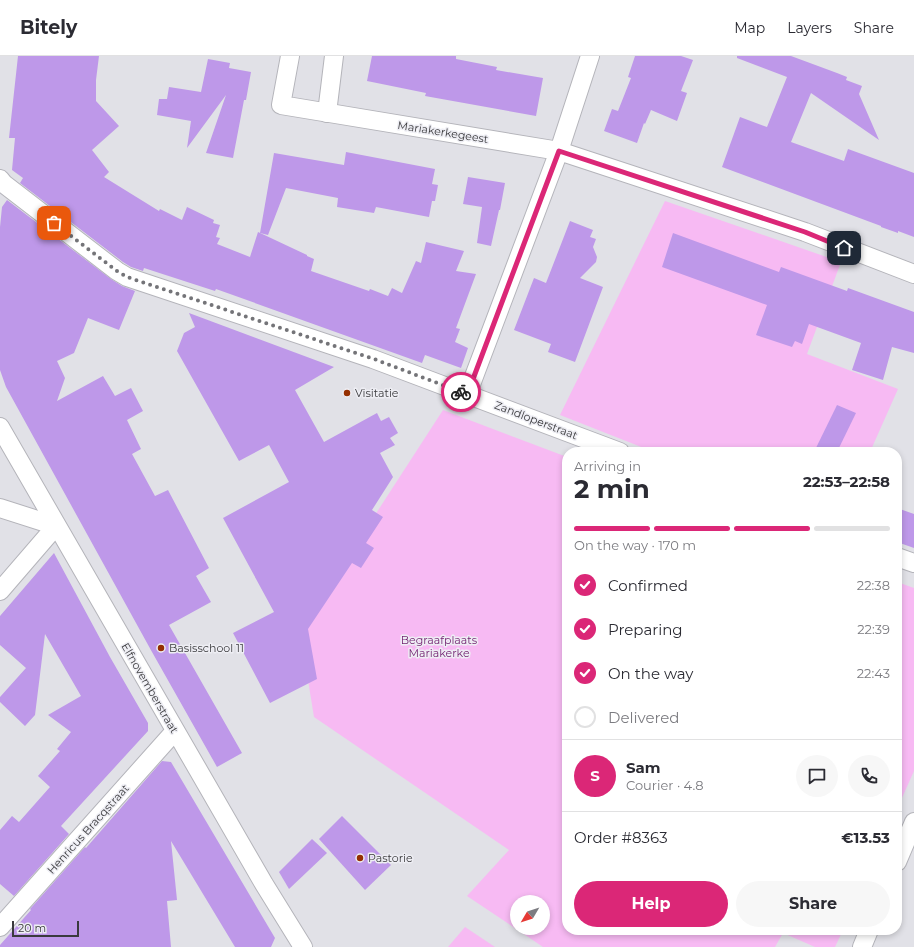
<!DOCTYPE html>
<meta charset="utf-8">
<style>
:root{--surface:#fff;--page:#f7f7f7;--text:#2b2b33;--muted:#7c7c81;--line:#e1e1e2;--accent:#db2777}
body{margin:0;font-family:Montserrat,sans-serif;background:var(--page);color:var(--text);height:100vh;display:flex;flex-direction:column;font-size:15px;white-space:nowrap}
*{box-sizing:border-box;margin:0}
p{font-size:13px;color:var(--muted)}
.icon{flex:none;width:22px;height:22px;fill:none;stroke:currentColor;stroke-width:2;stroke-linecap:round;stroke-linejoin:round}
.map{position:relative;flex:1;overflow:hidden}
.drawer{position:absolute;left:562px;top:391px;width:340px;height:488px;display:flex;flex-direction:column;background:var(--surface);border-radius:16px;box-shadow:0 2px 6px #0003}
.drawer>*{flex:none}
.needle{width:26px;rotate:231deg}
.fabs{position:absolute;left:510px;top:839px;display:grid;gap:8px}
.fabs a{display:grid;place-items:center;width:40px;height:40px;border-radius:50%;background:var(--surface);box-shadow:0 2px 6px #0003;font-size:20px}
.scale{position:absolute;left:12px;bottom:10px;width:67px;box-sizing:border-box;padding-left:4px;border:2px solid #3a3a3d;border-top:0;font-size:11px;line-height:14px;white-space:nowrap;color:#3a3a3d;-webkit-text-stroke:3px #eeeef4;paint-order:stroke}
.pin{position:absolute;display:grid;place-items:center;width:34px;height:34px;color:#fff;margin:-17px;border-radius:8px;box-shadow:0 2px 6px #0006}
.courier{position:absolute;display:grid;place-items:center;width:40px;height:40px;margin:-20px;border:3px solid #db2777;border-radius:50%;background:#fff;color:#222;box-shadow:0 1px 5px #0007}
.headline em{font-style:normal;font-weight:700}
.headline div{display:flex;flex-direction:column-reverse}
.headline{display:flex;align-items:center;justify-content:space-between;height:68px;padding:0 12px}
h1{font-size:26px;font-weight:700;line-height:30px}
.bar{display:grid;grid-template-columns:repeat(4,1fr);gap:6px 4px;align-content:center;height:48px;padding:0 12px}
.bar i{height:5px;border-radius:3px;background:var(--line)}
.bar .current{background:var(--accent)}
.bar p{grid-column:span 4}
.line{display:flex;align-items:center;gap:10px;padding:0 12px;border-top:1px solid var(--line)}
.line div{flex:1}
.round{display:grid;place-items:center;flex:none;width:42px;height:42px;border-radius:21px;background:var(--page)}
ol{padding:0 12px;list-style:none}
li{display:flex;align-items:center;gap:12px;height:44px}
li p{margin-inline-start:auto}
li .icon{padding:4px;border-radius:50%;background:var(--accent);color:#fff;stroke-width:4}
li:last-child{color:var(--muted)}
li i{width:22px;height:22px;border:2px solid var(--line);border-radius:50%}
.button{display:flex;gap:8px;margin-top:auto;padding:8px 12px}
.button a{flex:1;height:46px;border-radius:24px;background:var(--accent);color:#fff;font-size:16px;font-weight:700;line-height:46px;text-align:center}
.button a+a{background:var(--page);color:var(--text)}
header{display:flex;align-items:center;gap:24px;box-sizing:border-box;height:56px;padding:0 20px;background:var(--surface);border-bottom:1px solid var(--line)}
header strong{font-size:19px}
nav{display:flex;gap:22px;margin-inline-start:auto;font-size:14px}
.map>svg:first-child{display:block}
.green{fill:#f7baf3;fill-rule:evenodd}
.building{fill:#be98e9}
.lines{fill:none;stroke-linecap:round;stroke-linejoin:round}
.street-casing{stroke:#b4b4ba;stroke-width:20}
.street{stroke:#fff;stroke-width:18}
.done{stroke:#747478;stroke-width:4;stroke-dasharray:0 7.2}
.route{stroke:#db2777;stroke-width:5}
.poi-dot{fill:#952f01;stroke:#eeeef4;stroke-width:1.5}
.labels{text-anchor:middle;stroke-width:3;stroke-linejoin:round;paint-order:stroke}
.street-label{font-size:11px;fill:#3a3a3d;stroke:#eeeef4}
.poi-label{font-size:11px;fill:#3a3a3d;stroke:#eeeef4;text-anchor:start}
.park-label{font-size:11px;fill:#701e6f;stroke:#eeeef4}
</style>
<header>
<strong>Bitely</strong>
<nav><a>Map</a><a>Layers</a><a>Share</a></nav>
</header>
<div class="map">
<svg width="914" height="891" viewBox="0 0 914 891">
<rect width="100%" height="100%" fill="#e1e1e7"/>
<g class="green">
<polygon points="665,145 841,206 807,298 898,333 870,396 654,396 560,359"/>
<path d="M443,354l124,47v473h276l-8,17h-20l-32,-14 -8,14h-232l-76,-51 42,-46 -195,-133 -15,-92 76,-110zM517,846h26v26h-26z"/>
<polygon points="897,526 914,532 914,715 897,753"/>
<polygon points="465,871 495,891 448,891"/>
</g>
<g class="building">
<polygon points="18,0 99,0 96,24 96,45 119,70 92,94 109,116 104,121 159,155 160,153 182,164 187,151 214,164 213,167 220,169 216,181 220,182 217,188 250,201 258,176 307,199 307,200 314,203 311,215 369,235 370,233 388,240 392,232 402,237 416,205 421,207 426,186 464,195 456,215 476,218 456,272 460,273 455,286 468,292 461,312 425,299 422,307 216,233 215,235 144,212 143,215 131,211 123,206 20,127 23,122 12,114 15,82 9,82"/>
<polygon points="372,0 456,0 456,3 497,11 496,14 543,22 536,60 425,40 426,37 367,25"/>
<polygon points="635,0 681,0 693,4 681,35 687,37 677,65 651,54 645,68 644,67 637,87 604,75 612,53 618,55 631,22 628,21"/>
<polygon points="737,0 791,0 837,17 847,21 846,24 862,30 859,38 879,84 811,37 791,86 844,105 848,93 914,117 914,181 898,175 898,177 881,171 881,170 722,111 740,61 767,71 787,21 737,2"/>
<polygon points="208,3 230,7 229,12 251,16 246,44 244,44 233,102 206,97 226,39 187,92 191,65 157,59 159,43 167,43 169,31 201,36"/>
<polygon points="346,96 435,113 432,128 438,129 435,145 432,145 429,161 376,151 374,157 337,151 338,142 286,132 268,179 260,177 274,97 344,109"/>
<polygon points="468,121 505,127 500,154 499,154 491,190 477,187 482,151 463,148"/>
<polygon points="7,144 111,223 122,230 135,235 119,274 88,262 74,297 57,305 65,322 57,345 103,320 115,340 131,332 143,355 127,364 141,393 132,398 155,440 168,434 209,512 196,520 211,546 169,569 242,697 217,711 152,596 6,331 0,314 0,171 2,151"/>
<polygon points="570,165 593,174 590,181 596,183 593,191 597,201 596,206 580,222 603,231 575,306 548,296 551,288 514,274 534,222 546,227"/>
<polygon points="673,177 779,216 781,211 847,235 848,232 914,256 914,297 892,291 883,324 852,314 861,287 809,268 802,288 795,285 792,291 756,279 767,249 662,211"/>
<polygon points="189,257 334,311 295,334 324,386 377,357 381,365 389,361 398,377 390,382 395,389 380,397 393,421 372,454 383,461 366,487 374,492 361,512 352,507 308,573 317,623 270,647 233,577 274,556 223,462 289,426 269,389 239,405 177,295 184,277 195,271"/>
<polygon points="837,349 856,357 837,396 814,396"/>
<polygon points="897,452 914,458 914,492 897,486"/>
<polygon points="54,497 110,601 148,667 148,675 61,770 69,778 14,840 0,828 0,774 12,760 19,766 50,731 38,720 60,695 57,693 71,676 48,659 81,640 45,578 35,659 25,670 0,646 0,641 26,612 0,589 0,560"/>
<polygon points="162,705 171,706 275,882 271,891 235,891 171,785 177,844 167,845 171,891 0,891 0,889 31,854 30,853 85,791 86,792"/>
<polygon points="342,760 391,809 365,834 319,783"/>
<polygon points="312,783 327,797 289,833 279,816"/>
</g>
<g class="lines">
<defs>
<g id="street">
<polyline points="290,0 281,49 559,95 805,176 914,218"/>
<polyline points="327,57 334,0"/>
<polyline points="0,123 4,128 117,215 127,221 373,303 620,396"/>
<polyline points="467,339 559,95 590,0"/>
<polyline points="0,371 264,828 303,891"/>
<polyline points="0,452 56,470"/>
<polyline points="897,501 914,507"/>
<polyline points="0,535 56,470"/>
<polyline points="897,806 914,766"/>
<polyline points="0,871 175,675"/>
<polyline points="862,891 869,874"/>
</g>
</defs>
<use href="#street" class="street-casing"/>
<use href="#street" class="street"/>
</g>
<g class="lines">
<polyline class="done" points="54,167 117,215 127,221 374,303 461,336"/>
<polyline class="route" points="461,336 467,339 559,95 805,176 844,192"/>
</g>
<g class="poi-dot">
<circle cx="347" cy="337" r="4"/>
<circle cx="161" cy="592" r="4"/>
<circle cx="360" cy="802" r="4"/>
</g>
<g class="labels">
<g class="street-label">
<text transform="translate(443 76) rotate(9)" y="4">Mariakerkegeest</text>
<text transform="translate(536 364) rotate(21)" y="4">Zandloperstraat</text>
<text transform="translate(150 632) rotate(60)" y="4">Elfnovemberstraat</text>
<text transform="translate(88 773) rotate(-48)" y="4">Henricus Bracqstraat</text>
</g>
<g class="poi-label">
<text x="355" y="341">Visitatie</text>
<text x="169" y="596">Basisschool 11</text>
<text x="368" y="806">Pastorie</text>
</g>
<g class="park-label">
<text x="439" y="588">Begraafplaats<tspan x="439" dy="13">Mariakerke</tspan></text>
</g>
</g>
</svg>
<div class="fabs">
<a><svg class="needle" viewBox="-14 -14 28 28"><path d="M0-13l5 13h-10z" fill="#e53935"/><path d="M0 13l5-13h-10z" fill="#7c7c81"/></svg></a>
</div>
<div class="scale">20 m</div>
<div class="pin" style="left:54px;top:167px;background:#ea580c"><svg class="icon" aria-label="bag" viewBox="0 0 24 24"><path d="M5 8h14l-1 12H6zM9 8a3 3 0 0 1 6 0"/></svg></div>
<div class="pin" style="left:844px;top:192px;background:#1f2937"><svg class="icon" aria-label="home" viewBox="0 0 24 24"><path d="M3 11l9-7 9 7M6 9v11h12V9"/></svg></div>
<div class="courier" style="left:461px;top:336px"><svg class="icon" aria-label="bike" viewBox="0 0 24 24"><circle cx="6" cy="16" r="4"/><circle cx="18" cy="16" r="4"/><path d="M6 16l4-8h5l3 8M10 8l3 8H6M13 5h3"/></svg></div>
<section class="drawer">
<div class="headline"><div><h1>2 min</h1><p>Arriving in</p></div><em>22:53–22:58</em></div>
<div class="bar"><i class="current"></i><i class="current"></i><i class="current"></i><i></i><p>On the way · 170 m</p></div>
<ol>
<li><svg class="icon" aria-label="check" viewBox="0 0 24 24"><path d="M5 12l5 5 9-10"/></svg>Confirmed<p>22:38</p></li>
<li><svg class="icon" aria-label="check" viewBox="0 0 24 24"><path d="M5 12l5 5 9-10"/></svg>Preparing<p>22:39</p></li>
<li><svg class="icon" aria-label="check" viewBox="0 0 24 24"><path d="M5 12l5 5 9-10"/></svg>On the way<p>22:43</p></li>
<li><i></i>Delivered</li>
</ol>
<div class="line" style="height:72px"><b class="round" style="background:var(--accent);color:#fff">S</b><div><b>Sam</b><p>Courier · 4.8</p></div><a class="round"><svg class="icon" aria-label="chat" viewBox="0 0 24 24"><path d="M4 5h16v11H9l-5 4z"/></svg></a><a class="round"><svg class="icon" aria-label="phone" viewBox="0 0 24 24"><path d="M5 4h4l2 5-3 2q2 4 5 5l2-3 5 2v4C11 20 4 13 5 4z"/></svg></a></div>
<div class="line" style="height:52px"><div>Order #8363</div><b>€13.53</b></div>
<div class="button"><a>Help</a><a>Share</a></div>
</section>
</div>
